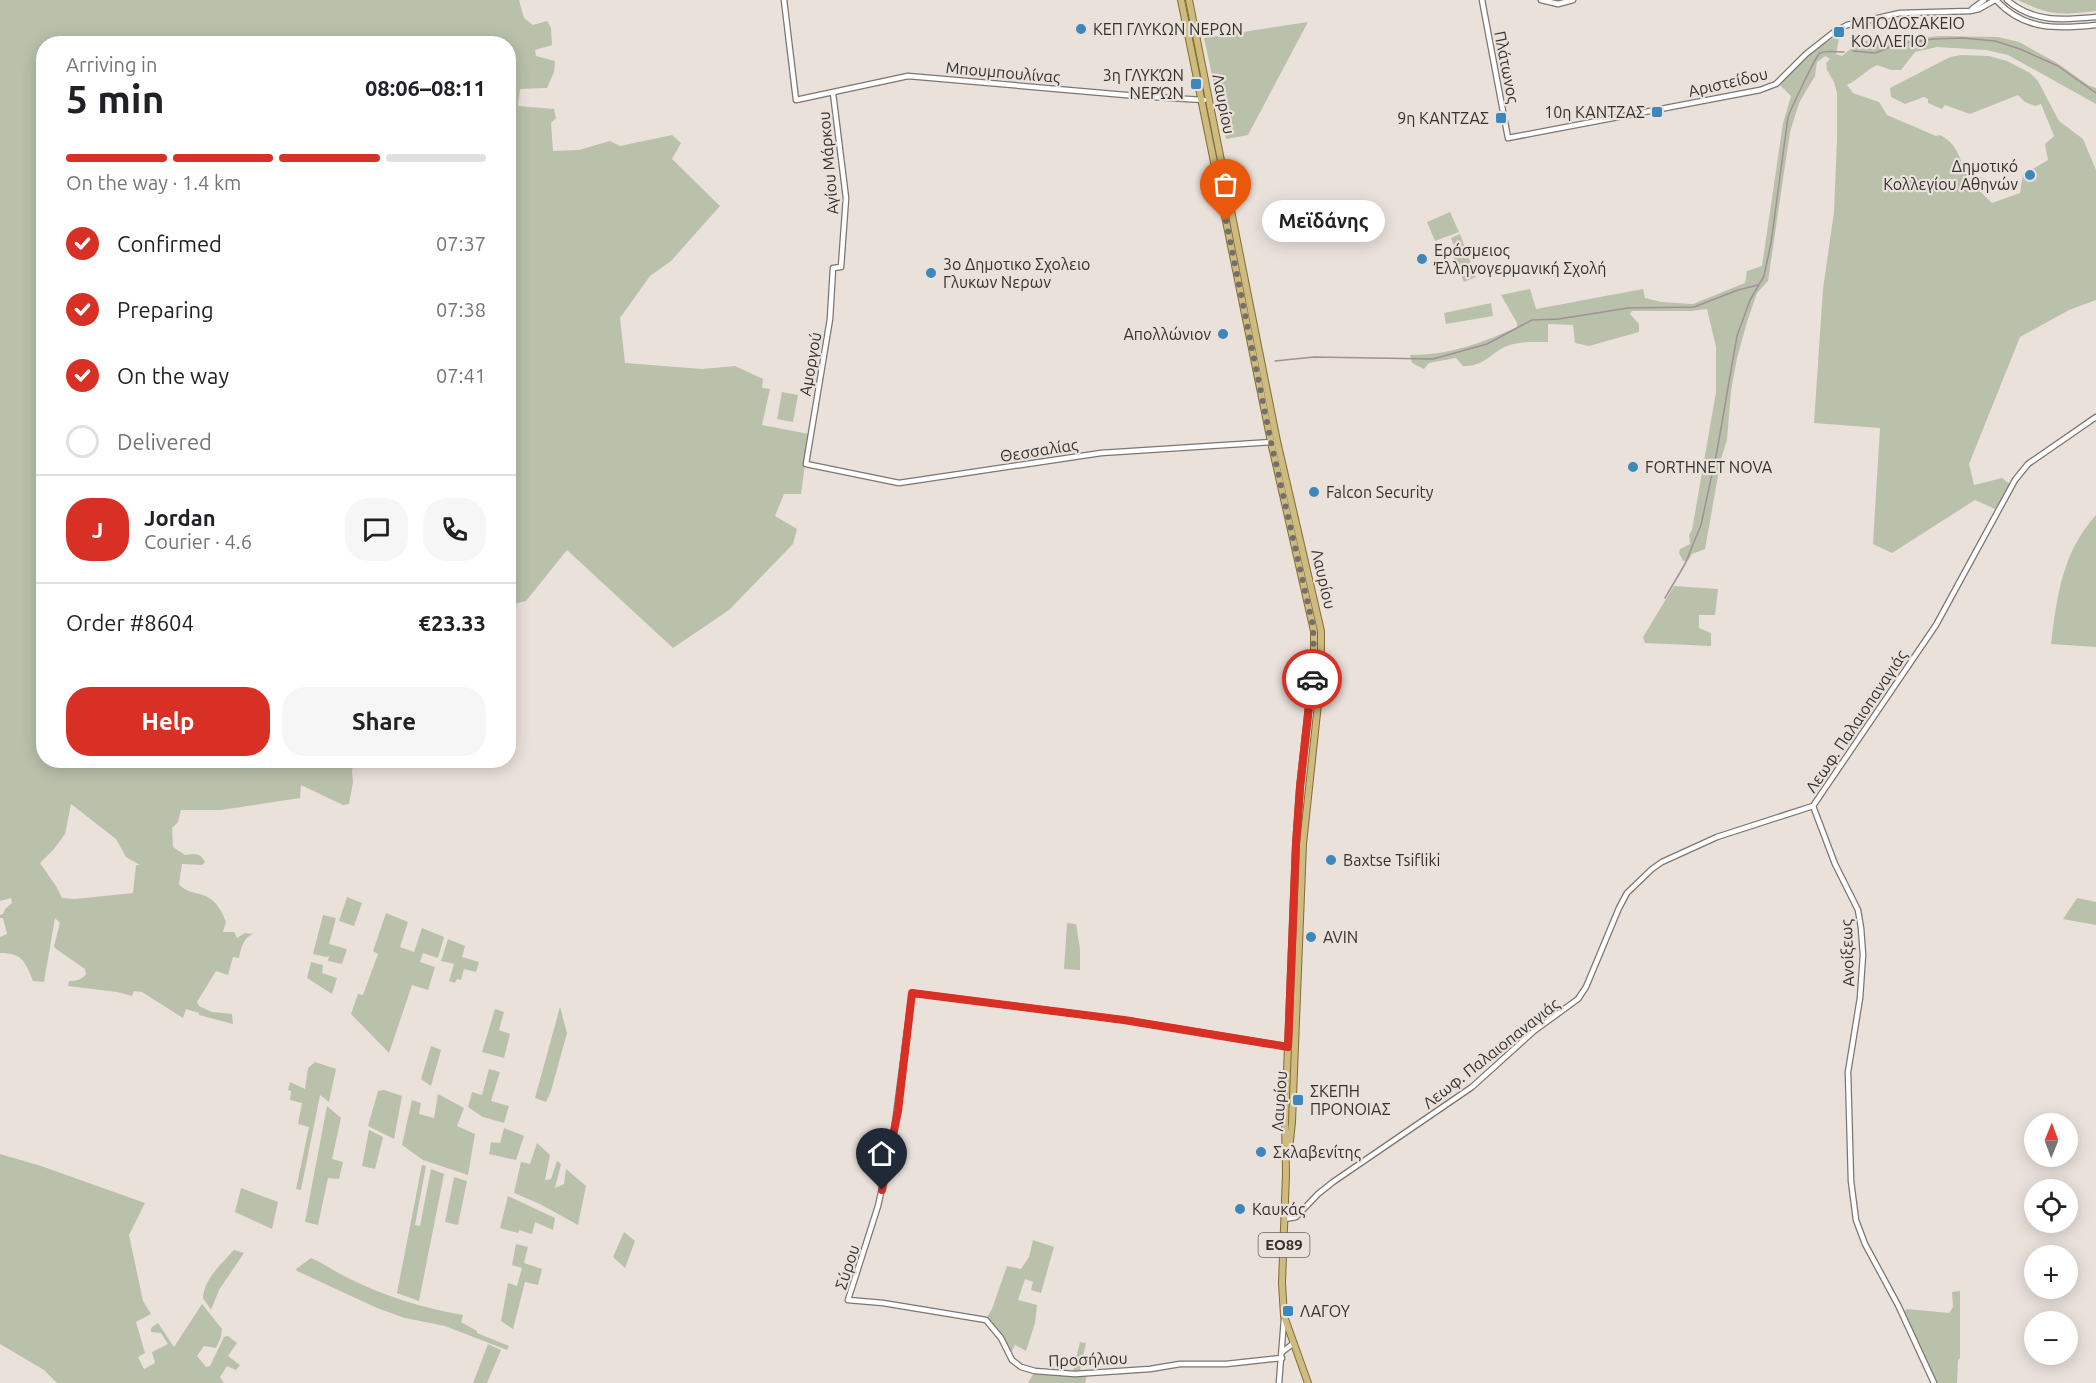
<!DOCTYPE html>
<meta charset="utf-8">
<style>
:root{--surface:#fff;--page:#f6f6f6;--text:#202124;--muted:#757577;--line:#e0e0e0;--accent:#d93025}
body{margin:0;font-family:Ubuntu,sans-serif;background:var(--page);color:var(--text);height:100vh;display:flex;flex-direction:column;font-size:22px;white-space:nowrap}
*{box-sizing:border-box;margin:0}
p{font-size:20px;color:var(--muted)}
.icon{flex:none;width:33px;height:33px;fill:none;stroke:currentColor;stroke-width:2;stroke-linecap:round;stroke-linejoin:round}
.map{position:relative;flex:1;overflow:hidden}
.panel{position:absolute;left:36px;top:36px;width:480px;height:732px;display:flex;flex-direction:column;background:var(--surface);border-radius:24px;box-shadow:0 3px 15px #0003}
.panel>*{flex:none}
.needle{width:39px;rotate:1deg}
.controls{position:absolute;left:2024px;top:1113px;display:grid;gap:12px}
.controls a{display:grid;place-items:center;width:54px;height:54px;border-radius:50%;background:var(--surface);box-shadow:0 3px 15px #0003;font-size:30px}
.pin{position:absolute;display:grid;place-items:center;width:51px;height:51px;color:#fff;margin:-62px -26px;border-radius:50% 50% 50% 0;rotate:-45deg;box-shadow:0 0 6px #0007}
.pin .icon{rotate:45deg}
.courier{position:absolute;display:grid;place-items:center;width:60px;height:60px;margin:-30px;border:4px solid #d93025;border-radius:50%;background:#fff;color:#222;box-shadow:0 2px 8px #0007}
.bubble{position:absolute;height:42px;border-radius:21px;background:var(--surface);box-shadow:0 3px 15px #0003;font-size:20px;font-weight:600;line-height:42px;text-align:center}
.head em{font-style:normal;font-weight:600}
.head div{display:flex;flex-direction:column-reverse}
.head{display:flex;align-items:center;justify-content:space-between;height:102px;padding:0 30px}
h1{font-size:39px;font-weight:600;line-height:45px}
.bar{display:grid;grid-template-columns:repeat(4,1fr);gap:9px 6px;align-content:center;height:72px;padding:0 30px}
.bar i{height:8px;border-radius:4px;background:var(--line)}
.bar .selected{background:var(--accent)}
.bar p{grid-column:span 4}
.line{display:flex;align-items:center;gap:15px;padding:0 30px;border-top:2px solid var(--line)}
.line div{flex:1}
.round{display:grid;place-items:center;flex:none;width:63px;height:63px;border-radius:24px;background:var(--page)}
ol{padding:0 30px;list-style:none}
li{display:flex;align-items:center;gap:18px;height:66px}
li p{margin-inline-start:auto}
li .icon{padding:6px;border-radius:50%;background:var(--accent);color:#fff;stroke-width:4}
li:last-child{color:var(--muted)}
li i{width:33px;height:33px;border:3px solid var(--line);border-radius:50%}
.button{display:flex;gap:12px;margin-top:auto;padding:12px 30px}
.button a{flex:1;height:69px;border-radius:24px;background:var(--accent);color:#fff;font-size:24px;font-weight:600;line-height:69px;text-align:center}
.button a+a{background:var(--page);color:var(--text)}
.map>svg:first-child{display:block}
.green{fill:#b9c1ab;fill-rule:evenodd}
.lines{fill:none;stroke-linecap:round;stroke-linejoin:round}
.stream{stroke:#a48e98;stroke-width:1.5}
.minor-casing{stroke:#7d7570;stroke-width:7}
.major-casing{stroke:#836d2e;stroke-width:8}
.minor{stroke:#fff;stroke-width:4.5}
.major{stroke:#cebb82;stroke-width:6}
.done{stroke:#746f6b;stroke-width:6;stroke-dasharray:0 10.8}
.route{stroke:#d93025;stroke-width:8}
.poi-dot{fill:#3c87bb;stroke:#eae1db;stroke-width:2}
.labels{text-anchor:middle;stroke-width:4.5;stroke-linejoin:round;paint-order:stroke}
.shield{fill:#eae1db;stroke:#6b6662;stroke-width:1.5}
.shield-label{font-size:15px;font-weight:bold;fill:#34312e}
.poi-label{font-size:16px;fill:#34312e;stroke:#eae1db;text-anchor:start}
.street-label{font-size:16px;fill:#34312e;stroke:#eae1db}
</style>
<div class="map">
<svg width="2096" height="1383" viewBox="0 0 2096 1383">
<rect width="100%" height="100%" fill="#eae1db"/>
<g class="green">
<path d="M0,0h519l5,18 9,7 14,-4 4,7 1,17 -17,5 1,6 19,5 -1,11 -7,16 -27,1 -2,17 36,3 2,9 -5,5 2,28 26,-1 31,-9 10,5 52,-11 9,8 -9,16 48,47 -49,55 -21,15 -30,42 5,45 77,6 33,-3 28,13 -1,9 8,1 -8,36 47,9 -8,60h-17l-9,22 22,13 -4,15 -64,66 -56,38 -106,-98 -41,51 -17,4 -1,-561h-464v716l310,1 -2,10 1,11 -4,22 -6,1 -42,-20 -1,13 -79,12h-40l-3,12 -6,6 1,19 12,8c9,0 14,-4 20,7l-3,3 -20,-1 -3,20c10,11 19,7 30,14 9,5 14,16 17,24l-3,10h11l3,6 8,-5 8,1c-10,4 -12,14 -14,24l-6,-1 -5,18 -12,-4 -19,31 2,4 13,6 20,2 1,10 -34,-9v-2l-13,-4 -3,9 -41,-26 -8,-1 -2,5 -15,-4 -49,-6 1,-5c8,0 12,-1 17,-7l-1,-5 -29,-20 -2,-3 6,-23 -5,-5 -11,64 -11,-1c-8,-19 -10,-28 -33,-28v-16l7,-3 -4,-16h-3v-3l3,-1 2,-5 7,-6 -1,-5 -11,3zM71,804l45,35 10,18 14,8h-4l-3,28 -58,6 -13,-1 -6,-12 -16,-23 14,-14 11,-15z"/>
<path d="M2018,0h78v11c-35,4 -46,5 -78,-11z"/>
<polygon points="1308,22 1248,135 1226,139 1204,38"/>
<path d="M1840,34l-4,20 6,2 12,-10 20,-8 10,5 54,-7 60,1 21,5 38,21 31,22 8,3v16l-88,-49 -22,-5 -49,-3 -22,5 -14,18h-10l-14,-5c-12,6 -18,14 -30,20l6,8 26,9 8,13 49,21 4,-1c22,11 18,29 32,47 5,7 13,14 20,21l28,-10 3,-18 25,-15 -3,-16 9,-8 -13,-32 -6,2 -10,-4 -7,-7 -48,19 -25,-9 -3,4 -14,-6v-4l-4,-2 -19,7 -14,-7 -1,-9 60,-31 11,-2 28,1 18,5 23,12 8,8 21,40 24,18 13,31v130l-27,10 -49,27 -51,127 5,21 28,-7 8,6 -15,25 -20,-9 -83,53 -19,-9 7,-116 -66,-5 9,-134 11,-77 3,-73v-46l-3,-11 -7,-12 -1,-7 4,-4 -5,-3 -8,6 -2,14 -16,27 -9,29 -22,149 -11,12 -10,29 -10,36 -6,33 -4,49 -6,19 -16,90 -13,5 -4,7h-5l-4,-8 1,-4 10,-5 -1,-9 3,-5 24,-138v-45l-9,-38 -16,2h-59l-2,3 9,10v8l-50,14 -14,-3 -2,-18 -25,-1v18c-12,0 -27,-1 -38,3 -19,6 -24,22 -47,21l-7,-8 -27,5 -5,6 -12,-6 -2,-8c40,0 72,-12 107,-28v-4l-16,-28 29,-6 6,20 107,-20 2,9 16,4 32,2 52,-21 2,-12 15,-5 21,-143 8,-27 -11,-11 1,-3 26,-28z"/>
<polygon points="1450,212 1459,232 1435,241 1427,222"/>
<polygon points="1460,234 1476,277 1464,282 1453,256 1457,254 1451,238"/>
<polygon points="1491,303 1493,316 1446,324 1444,313"/>
<polygon points="782,392 798,395 793,422 777,419"/>
<path d="M2096,515v132l-45,-3c6,-48 11,-91 45,-129z"/>
<polygon points="1674,586 1718,589 1715,615 1699,615 1699,628 1711,633 1711,646 1645,643 1643,637"/>
<polygon points="347,897 362,903 354,926 339,921"/>
<polygon points="2077,898 2096,902 2096,925 2063,919"/>
<polygon points="386,913 408,922 400,947 414,952 422,928 444,937 438,958 423,953 420,962 435,967 428,990 412,985 389,1053 351,1014 358,994 363,995 378,954 373,951"/>
<polygon points="323,915 336,918 329,944 347,949 342,964 328,961 329,956 326,957 313,954"/>
<polygon points="1067,923 1076,924 1080,949 1080,970 1064,969"/>
<polygon points="448,939 465,946 462,957 479,962 476,972 464,969 461,980 457,979 455,983 449,981 454,964 441,961"/>
<polygon points="311,962 323,965 322,973 337,978 332,994 307,978"/>
<polygon points="560,1007 567,1033 551,1091 546,1102 535,1098"/>
<polygon points="495,1009 504,1012 499,1030 510,1034 504,1058 482,1052"/>
<polygon points="431,1046 441,1050 431,1086 421,1079"/>
<polygon points="315,1062 336,1069 329,1102 320,1095 301,1190 296,1189 309,1127 298,1124 302,1103 290,1100 291,1091 288,1090 290,1082 305,1089 308,1068"/>
<polygon points="489,1069 500,1072 491,1101 509,1106 504,1123 483,1117 468,1107 472,1092 482,1095"/>
<polygon points="384,1090 402,1096 394,1139 368,1126 378,1091"/>
<polygon points="438,1094 464,1108 457,1126 475,1134 468,1175 423,1160 402,1145 412,1100 421,1103 419,1114 434,1118"/>
<polygon points="327,1106 341,1118 332,1159 343,1162 339,1179 328,1178 318,1225 305,1222"/>
<polygon points="504,1128 524,1136 516,1160 489,1154 491,1142 500,1143"/>
<polygon points="369,1130 383,1137 375,1169 362,1166"/>
<polygon points="537,1143 550,1155 545,1180 551,1179 557,1161 561,1164 555,1188 564,1184 566,1169 586,1186 578,1225 540,1204 514,1193 521,1162 530,1164"/>
<polygon points="0,1154 41,1166 145,1203 129,1235 143,1301 151,1314 136,1322 145,1353 138,1357 144,1369 155,1363 152,1352 168,1344 161,1333 151,1332 151,1328 158,1323 174,1347 202,1304 222,1329 221,1337 216,1348 204,1346 197,1356 206,1367 210,1366 224,1337 228,1336 237,1343 228,1356 240,1365 236,1370 227,1366 220,1377 224,1383 57,1383 44,1370 0,1344"/>
<polygon points="422,1165 426,1166 415,1225 420,1226 431,1169 444,1174 419,1301 397,1293"/>
<polygon points="454,1177 467,1181 458,1225 445,1222"/>
<polygon points="241,1188 278,1202 272,1229 235,1212"/>
<polygon points="508,1196 555,1218 553,1230 535,1222 532,1234 519,1230 518,1233 500,1228"/>
<polygon points="624,1232 635,1241 625,1268 613,1257"/>
<polygon points="1033,1240 1054,1247 1041,1293 1031,1290 1033,1282 1025,1279 1018,1300 1037,1305 1035,1323 1026,1351 1015,1345 1011,1353 999,1330 987,1317 992,1309 1007,1266 1021,1269 1029,1257"/>
<polygon points="516,1244 528,1247 524,1263 542,1269 538,1285 525,1282 513,1329 501,1321 508,1283 517,1286 522,1268 512,1265"/>
<path d="M234,1250l10,3 -25,37 -8,20 -8,-12c1,-19 19,-35 31,-48z"/>
<path d="M311,1258c13,5 24,14 37,20 36,18 75,30 115,37l-2,7 16,9v2l32,13 -2,4 -62,-24 -40,-8 -28,-10 -80,-37 -1,-2z"/>
<polygon points="1960,1291 1960,1358 1958,1360 1957,1383 1936,1383 1903,1312 1907,1309 1949,1313 1953,1307 1952,1292"/>
<polygon points="1080,1342 1086,1343 1079,1375 1087,1375 1085,1383 1028,1383 1033,1374 1072,1376"/>
<polygon points="488,1344 501,1350 487,1383 473,1383"/>
</g>
<g class="lines">
<g class="stream">
<polyline points="1853,51 1875,53 1898,44 1934,39 1963,38 1995,41 2020,49 2058,66 2096,93"/>
<polyline points="1275,361 1314,357 1433,359 1487,344 1532,320 1559,319 1628,308 1694,307 1738,290 1758,285"/>
<path d="M1665,598l20,-34 16,-39 16,-74 20,-115 13,-36 14,-24 7,-33 17,-126c3,-8 28,-62 32,-64 6,-3 17,-1 24,-1"/>
</g>
<defs>
<g id="minor">
<polyline points="784,0 796,100 908,76 1137,96 1204,100"/>
<polyline points="1482,0 1508,138 1760,90 1776,84 1806,54 1834,32 1847,25 1900,13 1970,11 1979,9 1995,0"/>
<polyline points="1541,0 1558,4 1573,0"/>
<path d="M1996,0c28,31 62,29 100,25"/>
<path d="M2007,0c27,23 56,20 89,17"/>
<polyline points="1972,9 1984,0"/>
<polyline points="833,93 846,198 841,267 833,268 830,319 806,464 899,483 1101,453 1273,442"/>
<polyline points="1813,806 1835,864 1858,910 1861,928 1863,955 1860,998 1848,1072 1851,1181 1856,1220 1865,1244 1898,1305 1934,1383"/>
<polyline points="1285,1219 1296,1217 1318,1194 1333,1182 1472,1087 1534,1031 1578,999 1586,987 1619,908 1627,893 1652,869 1662,862 1717,837 1813,806 1936,625 2015,480 2028,464 2096,417"/>
<polyline points="1282,1352 1294,1343"/>
<polyline points="1282,1358 1226,1364 1180,1364 1150,1369 1075,1374 1035,1371 1021,1367 1012,1360 1001,1338 986,1320 883,1303 848,1300 878,1206 893,1139 912,993 1124,1020 1291,1047"/>
<polyline points="1279,1383 1284,1319"/>
</g>
<g id="major">
<polyline points="1181,0 1271,442 1314,631 1314,659 1300,787 1296,844 1285,1122 1286,1174 1282,1283 1284,1316 1308,1383"/>
<polyline points="1189,0 1277,441 1321,631 1321,676 1303,844 1292,1122 1289,1150"/>
</g>
</defs>
<use href="#minor" class="minor-casing"/>
<use href="#major" class="major-casing"/>
<use href="#minor" class="minor"/>
<use href="#major" class="major"/>
</g>
<g class="lines">
<polyline class="done" points="1226,221 1271,442 1313,626 1314,659 1312,679"/>
<polyline class="route" points="882,1190 898,1111 912,993 1124,1020 1288,1047 1296,844 1300,787 1312,679"/>
</g>
<g class="poi-dot">
<circle cx="1081" cy="29" r="6"/>
<rect x="1833" y="26" width="12" height="12" rx="3"/>
<rect x="1190" y="78" width="12" height="12" rx="3"/>
<rect x="1651" y="106" width="12" height="12" rx="3"/>
<rect x="1495" y="112" width="12" height="12" rx="3"/>
<circle cx="2030" cy="175" r="6"/>
<circle cx="1422" cy="259" r="6"/>
<circle cx="931" cy="273" r="6"/>
<circle cx="1223" cy="334" r="6"/>
<circle cx="1633" cy="467" r="6"/>
<circle cx="1314" cy="492" r="6"/>
<circle cx="1331" cy="860" r="6"/>
<circle cx="1311" cy="937" r="6"/>
<rect x="1292" y="1094" width="12" height="12" rx="3"/>
<circle cx="1261" cy="1152" r="6"/>
<circle cx="1240" cy="1209" r="6"/>
<rect x="1282" y="1305" width="12" height="12" rx="3"/>
</g>
<g class="labels">
<rect class="shield" x="1258.5" y="1233" width="51" height="24" rx="4.5"/>
<g class="shield-label">
<text x="1284" y="1250">ΕΟ89</text>
</g>
<g class="poi-label">
<text x="1851" y="29">ΜΠΟΔΟΣΑΚΕΙΟ<tspan x="1851" dy="18">ΚΟΛΛΕΓΙΟ</tspan></text>
<text x="1093" y="35">ΚΕΠ ΓΛΥΚΩΝ ΝΕΡΩΝ</text>
<text x="1184" y="81" text-anchor="end">3η ΓΛΥΚΏΝ<tspan x="1184" dy="18">ΝΕΡΏΝ</tspan></text>
<text x="1645" y="118" text-anchor="end">10η ΚΑΝΤΖΑΣ</text>
<text x="1489" y="124" text-anchor="end">9η ΚΑΝΤΖΑΣ</text>
<text x="2018" y="172" text-anchor="end">Δημοτικό<tspan x="2018" dy="18">Κολλεγίου Αθηνών</tspan></text>
<text x="1434" y="256">Εράσμειος<tspan x="1434" dy="18">Έλληνογερμανική Σχολή</tspan></text>
<text x="943" y="270">3o Δημοτικο Σχολειο<tspan x="943" dy="18">Γλυκων Νερων</tspan></text>
<text x="1211" y="340" text-anchor="end">Απολλώνιον</text>
<text x="1645" y="473">FORTHNET NOVA</text>
<text x="1326" y="498">Falcon Security</text>
<text x="1343" y="866">Baxtse Tsifliki</text>
<text x="1323" y="943">AVIN</text>
<text x="1310" y="1097">ΣΚΕΠΗ<tspan x="1310" dy="18">ΠΡΟΝΟΙΑΣ</tspan></text>
<text x="1273" y="1158">Σκλαβενίτης</text>
<text x="1252" y="1215">Καυκάς</text>
<text x="1300" y="1317">ΛΑΓΟΥ</text>
</g>
<g class="street-label">
<text transform="translate(1507 67) rotate(79)" y="6">Πλάτωνος</text>
<text transform="translate(1003 72) rotate(5)" y="6">Μπουμπουλίνας</text>
<text transform="translate(1728 82) rotate(-13)" y="6">Αριστείδου</text>
<text transform="translate(1224 104) rotate(79)" y="6">Λαυρίου</text>
<text transform="translate(828 163) rotate(-95)" y="6">Αγίου Μάρκου</text>
<text transform="translate(810 364) rotate(-80)" y="6">Αμοργού</text>
<text transform="translate(1039 450) rotate(-9)" y="6">Θεσσαλίας</text>
<text transform="translate(1324 579) rotate(77)" y="6">Λαυρίου</text>
<text transform="translate(1856 721) rotate(-56)" y="6">Λεωφ. Παλαιοπαναγιάς</text>
<text transform="translate(1847 953) rotate(-92)" y="6">Ανοίξεως</text>
<text transform="translate(1491 1053) rotate(-38)" y="6">Λεωφ. Παλαιοπαναγιάς</text>
<text transform="translate(1279 1101) rotate(-86)" y="6">Λαυρίου</text>
<text transform="translate(847 1267) rotate(-72)" y="6">Σύρου</text>
<text transform="translate(1088 1359) rotate(-2)" y="6">Προσήλιου</text>
</g>
</g>
</svg>
<div class="controls">
<a><svg class="needle" viewBox="-14 -14 28 28"><path d="M0-13l5 13h-10z" fill="#e53935"/><path d="M0 13l5-13h-10z" fill="#757577"/></svg></a>
<a><svg class="icon" aria-label="locate" viewBox="0 0 24 24"><circle cx="12" cy="12" r="6"/><path d="M12 2v4M12 18v4M2 12h4M18 12h4"/></svg></a>
<a>+</a>
<a>−</a>
</div>
<div class="pin" style="left:1226px;top:221px;background:#ea580c"><svg class="icon" aria-label="bag" viewBox="0 0 24 24"><path d="M5 8h14l-1 12H6zM9 8a3 3 0 0 1 6 0"/></svg></div>
<div class="pin" style="left:882px;top:1190px;background:#1f2937"><svg class="icon" aria-label="home" viewBox="0 0 24 24"><path d="M3 11l9-7 9 7M6 9v11h12V9"/></svg></div>
<div class="courier" style="left:1312px;top:679px"><svg class="icon" aria-label="car" viewBox="0 0 24 24"><path d="M5 17H2v-5l4-1 3-4h7l3 4 3 1v5h-3M9 17h6M6 11h13"/><circle cx="7" cy="17" r="2"/><circle cx="17" cy="17" r="2"/></svg></div>
<div class="bubble" style="left:1262px;top:200px;width:123px">Μεϊδάνης</div>
<section class="panel">
<div class="head"><div><h1>5 min</h1><p>Arriving in</p></div><em>08:06–08:11</em></div>
<div class="bar"><i class="selected"></i><i class="selected"></i><i class="selected"></i><i></i><p>On the way · 1.4 km</p></div>
<ol>
<li><svg class="icon" aria-label="check" viewBox="0 0 24 24"><path d="M5 12l5 5 9-10"/></svg>Confirmed<p>07:37</p></li>
<li><svg class="icon" aria-label="check" viewBox="0 0 24 24"><path d="M5 12l5 5 9-10"/></svg>Preparing<p>07:38</p></li>
<li><svg class="icon" aria-label="check" viewBox="0 0 24 24"><path d="M5 12l5 5 9-10"/></svg>On the way<p>07:41</p></li>
<li><i></i>Delivered</li>
</ol>
<div class="line" style="height:108px"><b class="round" style="background:var(--accent);color:#fff">J</b><div><b>Jordan</b><p>Courier · 4.6</p></div><a class="round"><svg class="icon" aria-label="chat" viewBox="0 0 24 24"><path d="M4 5h16v11H9l-5 4z"/></svg></a><a class="round"><svg class="icon" aria-label="phone" viewBox="0 0 24 24"><path d="M5 4h4l2 5-3 2q2 4 5 5l2-3 5 2v4C11 20 4 13 5 4z"/></svg></a></div>
<div class="line" style="height:78px"><div>Order #8604</div><b>€23.33</b></div>
<div class="button"><a>Help</a><a>Share</a></div>
</section>
</div>
